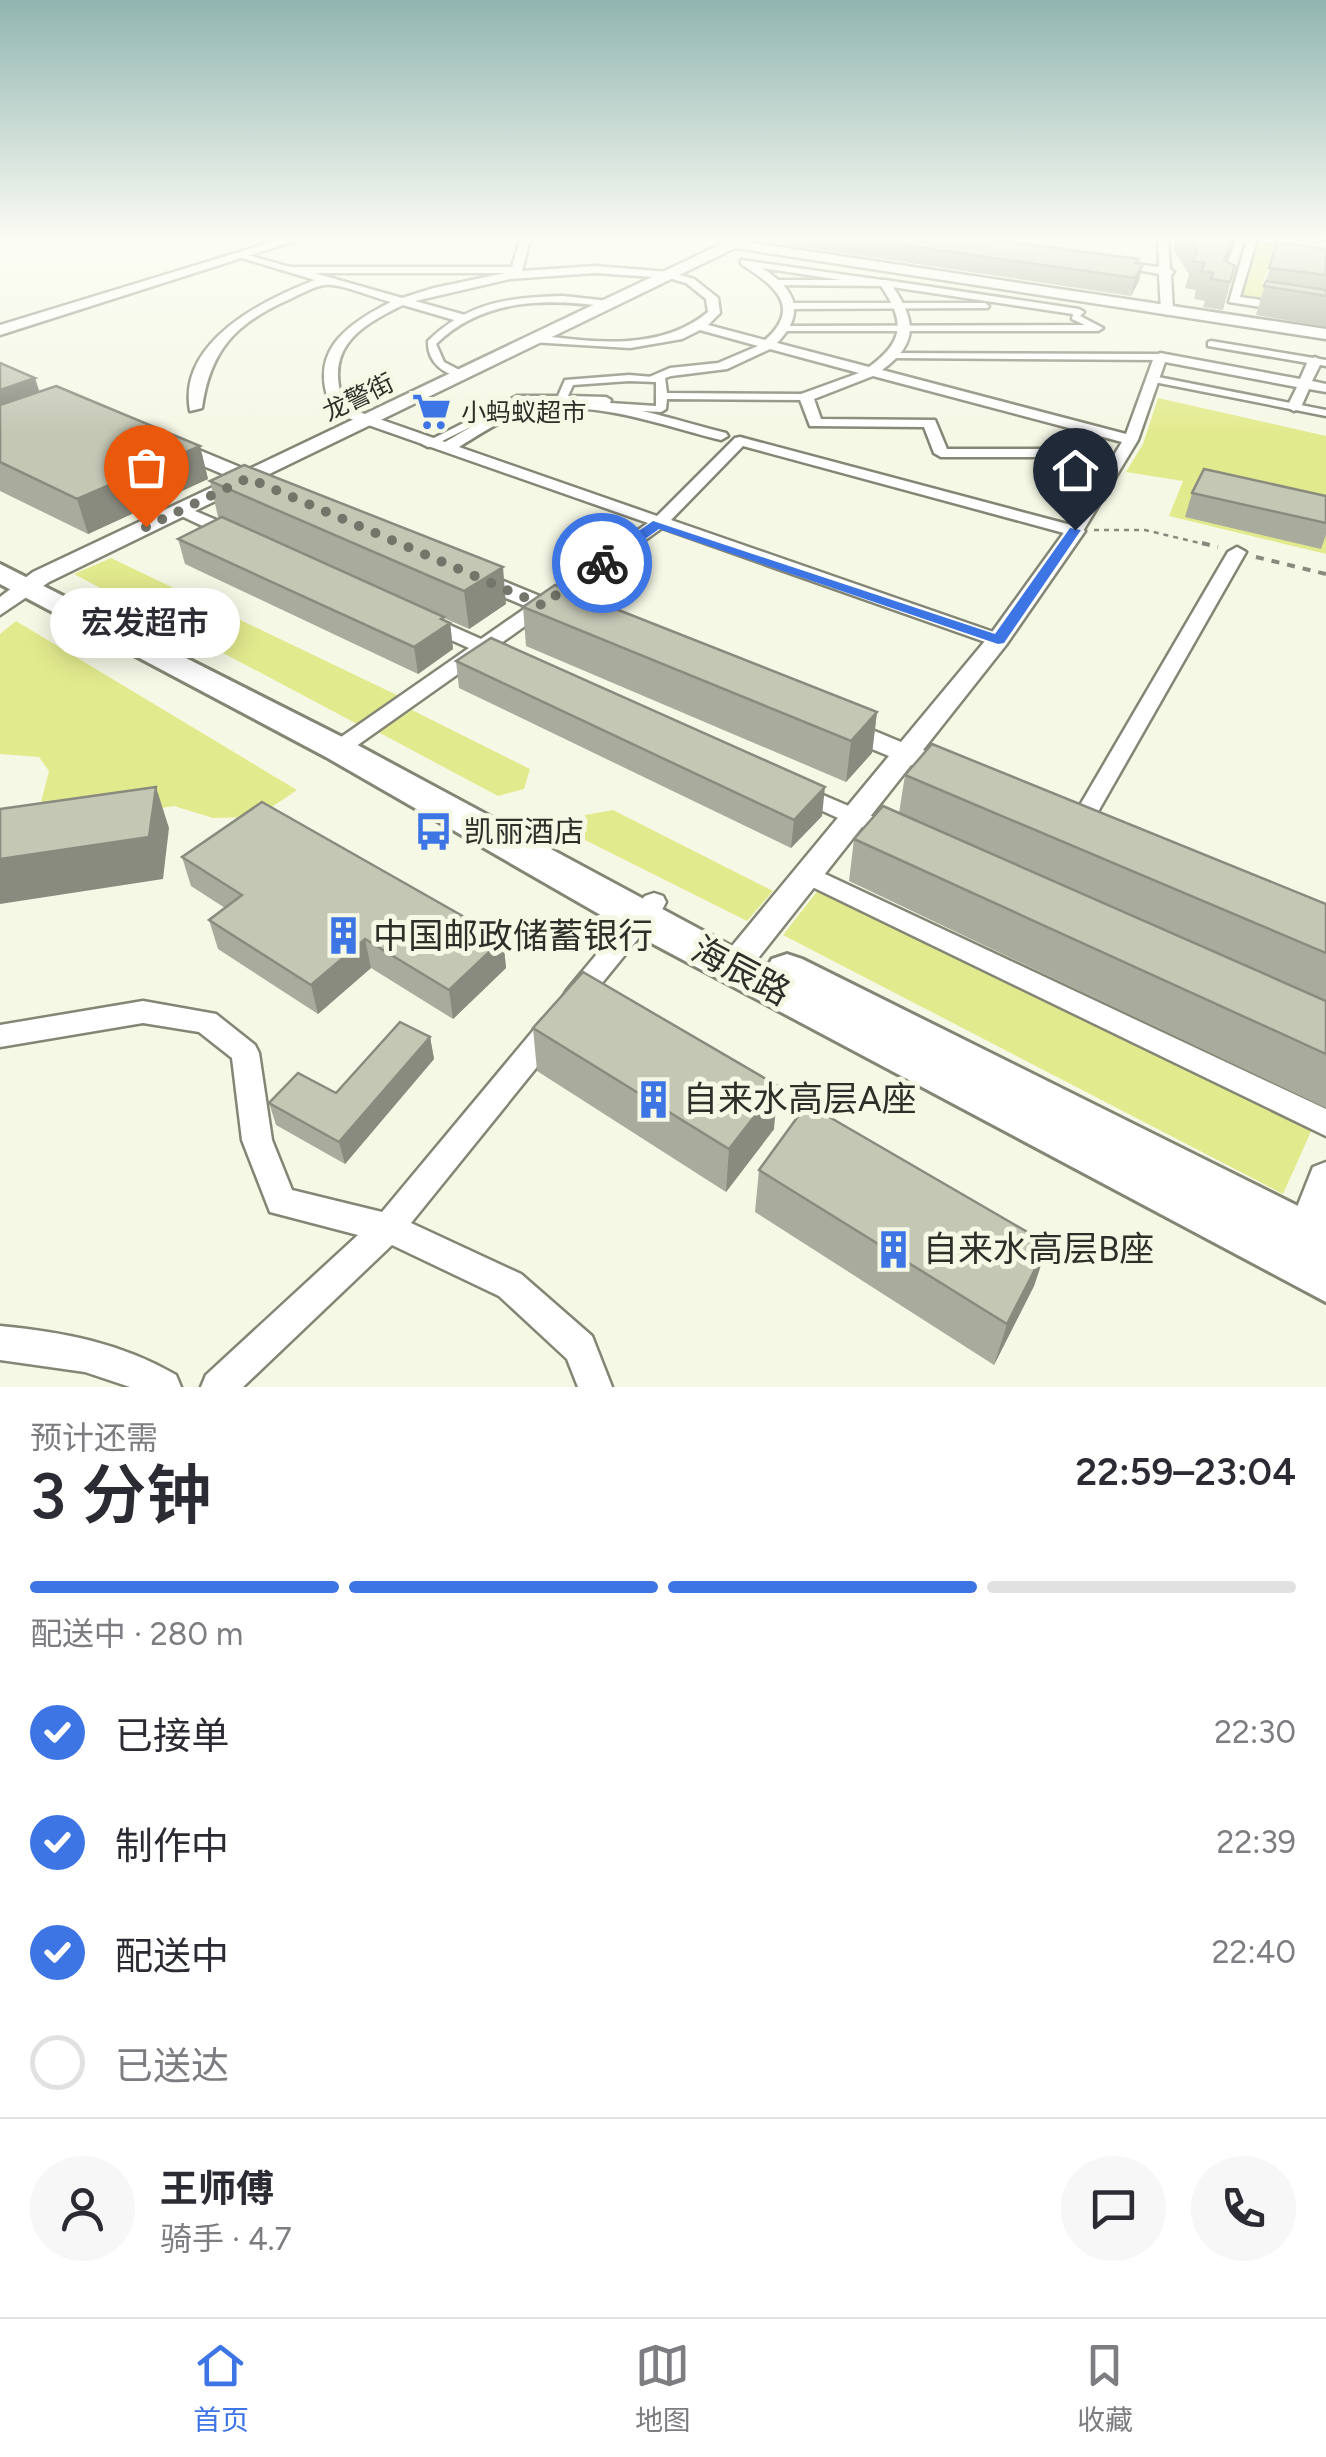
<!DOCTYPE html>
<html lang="zh">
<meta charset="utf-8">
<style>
:root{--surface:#fff;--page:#f7f7f7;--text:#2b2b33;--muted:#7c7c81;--line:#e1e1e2;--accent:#3e75e5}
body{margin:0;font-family:Figtree,"Noto Sans SC",sans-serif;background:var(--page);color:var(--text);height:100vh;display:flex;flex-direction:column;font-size:38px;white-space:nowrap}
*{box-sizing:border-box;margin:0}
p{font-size:32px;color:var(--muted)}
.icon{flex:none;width:55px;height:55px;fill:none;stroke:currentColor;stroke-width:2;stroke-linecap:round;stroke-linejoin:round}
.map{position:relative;height:1387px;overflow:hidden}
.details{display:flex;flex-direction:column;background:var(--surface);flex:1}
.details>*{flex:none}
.pin{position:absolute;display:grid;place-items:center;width:85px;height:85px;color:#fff;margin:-102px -42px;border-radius:50% 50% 50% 0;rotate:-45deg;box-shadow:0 0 10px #0007}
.pin .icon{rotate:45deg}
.courier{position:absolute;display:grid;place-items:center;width:100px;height:100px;margin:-50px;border:8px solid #3e75e5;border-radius:50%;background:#fff;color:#222;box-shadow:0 2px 12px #0007}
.bubble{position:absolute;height:70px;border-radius:35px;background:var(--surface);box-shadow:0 5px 25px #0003;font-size:32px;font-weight:600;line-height:70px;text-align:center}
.summary em{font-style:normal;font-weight:600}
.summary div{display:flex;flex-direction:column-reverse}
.summary{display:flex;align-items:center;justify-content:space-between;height:170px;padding:0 30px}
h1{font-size:65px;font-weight:600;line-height:75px}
.bar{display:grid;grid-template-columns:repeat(4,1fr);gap:15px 10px;align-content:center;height:120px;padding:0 30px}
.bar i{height:12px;border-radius:8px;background:var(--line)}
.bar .active{background:var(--accent)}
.bar p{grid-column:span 4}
.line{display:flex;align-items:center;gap:25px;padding:0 30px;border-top:2px solid var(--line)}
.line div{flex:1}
.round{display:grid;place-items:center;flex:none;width:105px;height:105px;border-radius:52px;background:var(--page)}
ol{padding:0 30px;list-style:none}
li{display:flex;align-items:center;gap:30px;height:110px}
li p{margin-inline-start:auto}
li .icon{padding:10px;border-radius:50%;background:var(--accent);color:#fff;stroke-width:4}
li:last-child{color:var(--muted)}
li i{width:55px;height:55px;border:5px solid var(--line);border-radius:50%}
.tab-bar{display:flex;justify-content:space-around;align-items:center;height:140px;border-top:2px solid var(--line);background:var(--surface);font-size:28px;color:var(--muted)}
.tab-bar a{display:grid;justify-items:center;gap:5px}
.tab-bar .active{color:var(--accent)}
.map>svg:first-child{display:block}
.green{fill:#e2ea8e}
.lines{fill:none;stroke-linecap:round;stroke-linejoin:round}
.pedestrian-casing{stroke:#848675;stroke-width:5}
.minor-casing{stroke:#848675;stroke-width:5}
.tertiary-casing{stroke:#848675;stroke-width:5}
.secondary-casing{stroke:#848675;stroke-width:4}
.primary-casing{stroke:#848675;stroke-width:6}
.path-far1{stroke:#888a7e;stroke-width:2.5;stroke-dasharray:5 5;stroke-linecap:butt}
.path{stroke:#888a7e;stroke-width:4;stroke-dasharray:8 8;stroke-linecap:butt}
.pedestrian{fill:#fff;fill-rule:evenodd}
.minor{fill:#fff;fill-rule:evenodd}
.tertiary{fill:#fff;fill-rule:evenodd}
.secondary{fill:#fff;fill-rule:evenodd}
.primary{fill:#fff;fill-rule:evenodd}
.wall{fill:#a9ab9c}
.shaded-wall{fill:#8a8b7f}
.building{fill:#c5c7b5;stroke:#8a8b7f;stroke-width:2.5}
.route{fill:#3e75e5}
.done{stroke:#74756a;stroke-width:10;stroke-dasharray:0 18}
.labels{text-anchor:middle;stroke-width:10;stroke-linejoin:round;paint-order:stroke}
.far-street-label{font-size:25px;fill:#2e2f28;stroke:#f6f8e6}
.far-poi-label{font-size:25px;fill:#2e2f28;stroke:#f6f8e6;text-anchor:start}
.poi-label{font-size:30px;fill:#2e2f28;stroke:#f6f8e6;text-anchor:start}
.near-poi-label{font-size:35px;fill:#2e2f28;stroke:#f6f8e6;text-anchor:start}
.near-street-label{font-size:35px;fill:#2e2f28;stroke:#f6f8e6}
</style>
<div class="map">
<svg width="1326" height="1387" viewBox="0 0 1326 1387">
<rect width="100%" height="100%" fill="#f6f8e6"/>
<g class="green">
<polygon points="1254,242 1291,246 1283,271 1268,269 1262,285 1326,294 1326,311 1237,298"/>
<polygon points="1158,398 1326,436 1326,554 1169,516 1183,481 1126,472 1143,444"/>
<polygon points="111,558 401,697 359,725 74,574"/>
<polygon points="16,621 297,790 257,817 213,818 174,806 34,829 49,771 39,757 0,754 0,634"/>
<polygon points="412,710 530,769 524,789 498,796 378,732"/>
<polygon points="613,810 773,891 747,921 579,837 585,815"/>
<polygon points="819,889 1313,1127 1283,1194 783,935"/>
</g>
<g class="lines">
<defs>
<g id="pedestrian">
<polygon points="776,280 885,280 1079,309 1084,312 1080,316 1103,328 1098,331 785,331 782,330 782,326 1085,325 1072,319 1073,314 885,286 773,285 773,281"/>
<path d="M563,296l46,5 4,3 -4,3c-62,-9 -126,-9 -173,37l8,18 21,11v4c-21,-1 -38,-15 -37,-36 39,-38 81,-44 135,-45z"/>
<polygon points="985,303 989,306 988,308 789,309 785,306 789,303"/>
<polygon points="1211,341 1326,360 1326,366 1208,346 1208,342"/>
<polygon points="890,353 1160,354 1165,357 1160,360 893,358 890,357"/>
<path d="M629,375l36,3 2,15 139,1 5,3 -5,3 -139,-1 -1,10 -5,3 -57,-3 -5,-3 1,-3 -77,-2 -91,45 -4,1 -6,-3 95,-48h41l7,-16zM629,381l27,1v24l-46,-3 1,-3 -5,-3 -38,-1 5,-11z"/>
<polygon points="1153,376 1326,410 1326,416 1149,381 1148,379"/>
</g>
<g id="minor">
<path d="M520,239h10l-8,32 73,-5 74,6 25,7 24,19 2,15 -12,12 57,15c39,-34 7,-56 -24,-76v-4l148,21c25,36 33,60 -7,89l244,64 28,-77 6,-4 140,26 8,-18 7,-4 7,4 -10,20 14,3v8l-17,-3 -8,18 -7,4 -7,-4 10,-20 -132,-25 -27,78 -55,91 -8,5 -332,-90 -72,74 334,116 2,4 -2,4h-14l-329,-116 -165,118 16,10 -3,4 -7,2 -18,-7 -140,99h-14l-4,-5 4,-5 138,-96 -47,-21 -2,-4 2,-4h14l45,20 167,-116 -314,-110c-29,-58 9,-87 57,-111 -16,-4 -53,-20 -67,-17 -12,2 -25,10 -36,15 -52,23 -78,50 -86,108l-12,3c-13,-69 73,-111 125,-131l-80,-24 5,-3 50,14h222zM762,268l119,18c24,35 24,55 -12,81l-92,-24c30,-31 18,-54 -15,-75zM314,273h191l-71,15 -32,10zM595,273l74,5 17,5 20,16 2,13c-48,40 -115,30 -173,23l-6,4 2,3 99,6 52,-9 18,-9 58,16 -40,17 -48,5 -23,10 7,4 17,-6 56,-7 43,-20 89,24 -58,21 -2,3 11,29 114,1 10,26 7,4h114l7,-4 -7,-4h-108l-12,-29 -114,-1 -7,-20 59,-23 249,66 -51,83 -331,-88 -5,1 -78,78 -198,-69c20,-12 40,-26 62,-33 64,-19 139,11 200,26l7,-4 -2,-3c-69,-17 -149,-48 -219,-23 -22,7 -42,21 -62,32l-100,-35c-22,-56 10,-79 58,-102l58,17 4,-1v-6l-50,-14 95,-22z"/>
<polygon points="1158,239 1168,239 1170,269 1174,272 1171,275 1173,311 1167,315 1161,311 1159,274 1111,265 1117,262 1159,267"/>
<polygon points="1247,239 1257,239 1240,297 1326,309 1326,317 1229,302"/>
<polygon points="181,505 240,530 242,534 234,539 228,538 175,513 175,507"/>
<polygon points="1237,547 1246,552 1091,824 1088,829 1072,829 1069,824 1228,552"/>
<polygon points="802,786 874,817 877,822 874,827 858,827 794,798 791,793 794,788"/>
<polygon points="808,866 1326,1109 1326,1136 800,881 796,875 800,869"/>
<polygon points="654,893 663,896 666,902 663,908 585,1004 576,1007 567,1004 563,997 567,990 645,896"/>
<polygon points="143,1001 216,1014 255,1045 259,1053 272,1140 292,1190 382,1212 542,1020 552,1017 562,1020 566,1028 562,1036 411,1223 521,1274 592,1336 612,1387 578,1387 567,1359 499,1296 392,1245 243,1387 201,1387 206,1375 358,1235 270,1212 242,1140 232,1058 199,1032 143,1023 0,1047 0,1025"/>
<path d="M0,1326c63,6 121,17 176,49l5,12h-51l-45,-15 -85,-12z"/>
</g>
<g id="tertiary">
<polygon points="282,239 301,239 0,335 0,325"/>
<polygon points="722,239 748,239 747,242 1326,329 1326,339 735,248 263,477 273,484 270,488 248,485 49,582 0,615 0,597 33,572 232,478 168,451 168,443 182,443 247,470 719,245"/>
<polygon points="1075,525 1085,531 1006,645 923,750 960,765 964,771 960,777 950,780 911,765 744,976 733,979 722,976 717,967 722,958 889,756 835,734 831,728 835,722 853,722 901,742 990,635 1068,527"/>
<polygon points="474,569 569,608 572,613 561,620 553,618 466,581 463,576 466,571"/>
<polygon points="1326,1162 1326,1233 1316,1258 1302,1264 1288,1258 1282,1245 1313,1167"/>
</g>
<polygon id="secondary" points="1260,239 1326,242 1326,250 1267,243"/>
<polygon id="primary" points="0,564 350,741 768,966 772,959 787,954 802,959 1326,1220 1326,1302 625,929 326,757 0,584"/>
</defs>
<use href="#pedestrian" class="pedestrian-casing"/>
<use href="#minor" class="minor-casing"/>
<use href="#tertiary" class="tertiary-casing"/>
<use href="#secondary" class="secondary-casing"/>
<use href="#primary" class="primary-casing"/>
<polyline class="path-far1" points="1094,530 1145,530 1212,546"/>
<g class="path">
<polyline points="1202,543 1218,547"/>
<polyline points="1256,557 1326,574"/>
</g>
<use href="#pedestrian" class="pedestrian"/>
<use href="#minor" class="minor"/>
<use href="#tertiary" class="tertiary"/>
<use href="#secondary" class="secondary"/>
<use href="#primary" class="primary"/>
</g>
<g class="wall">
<polygon points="783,239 988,239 1139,259 1139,281 1131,296 783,244"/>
<polygon points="1176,239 1236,239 1228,262 1235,266 1223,310 1203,307 1205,301 1194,299 1196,290 1185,288 1189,274 1174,250"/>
<polygon points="1277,242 1326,249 1326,327 1256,315"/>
<polygon points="0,363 35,378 39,392 200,446 208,479 88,534 0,491"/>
<polygon points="210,481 506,604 469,629 444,618 445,621 450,623 453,649 418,674 185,564 178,539 221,518 218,517"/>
<polygon points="1192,493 1326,496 1326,535 1321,549 1185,517"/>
<polygon points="523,607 877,712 872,753 846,782 526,646"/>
<polygon points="456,661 822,816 791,848 459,688"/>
<polygon points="905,775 1326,904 1326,1108 849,881 854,839 899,813"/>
<polygon points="182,857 503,939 506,968 453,1019 371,968 318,1014 218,949 209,920 225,908 191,886"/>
<polygon points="533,1028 774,1129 726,1192 537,1071"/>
<polygon points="430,1037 434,1059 345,1164 276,1125 269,1103 336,1093"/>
<polygon points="759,1170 1048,1244 1034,1286 994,1365 755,1212"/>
</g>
<g class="shaded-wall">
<polygon points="1233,239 1236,239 1234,247 1220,280 1224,260"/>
<polygon points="1143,264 1139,281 1131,296 1135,278"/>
<polygon points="35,378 45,409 0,426 0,390"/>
<polygon points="200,446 208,479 88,534 77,499"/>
<polygon points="503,567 506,604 469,629 464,591"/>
<polygon points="444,617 445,626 450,623 453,649 418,674 414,647"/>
<polygon points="877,712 872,753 846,782 851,741"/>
<polygon points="156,787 169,828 163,879 0,904 0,859"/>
<polygon points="825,787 822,816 791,848 794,820"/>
<polygon points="365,939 371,968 318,1014 311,985"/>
<polygon points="503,939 506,968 453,1019 449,990"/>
<polygon points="430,1037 434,1059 345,1164 339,1142"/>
<polygon points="778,1086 774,1129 726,1192 729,1149"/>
<polygon points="1048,1244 1034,1286 994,1365 1007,1324"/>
</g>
<g class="building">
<polygon points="860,239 988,239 1139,259 1136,263 1143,264 1135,278"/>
<polygon points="1189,239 1233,239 1224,260 1235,266 1230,282 1211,279 1213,273 1201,271 1205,263 1192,261 1197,251"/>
<polygon points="1277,242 1326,249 1326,275 1269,268"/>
<polygon points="1266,281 1326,290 1326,296 1264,286"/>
<polygon points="0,363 35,378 0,390"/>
<polygon points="56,386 200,446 77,499 0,462 0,405"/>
<polygon points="244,465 503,567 464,591 210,481"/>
<polygon points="1204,469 1326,496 1326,523 1192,493"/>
<polygon points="222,517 444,617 441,619 450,623 414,647 178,539"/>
<polygon points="555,585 877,712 851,741 523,607"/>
<polygon points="491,638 825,787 794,820 456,661"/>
<polygon points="932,744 1326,904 1326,953 905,775"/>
<polygon points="156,787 149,837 0,859 0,809"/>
<polygon points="262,802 503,939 449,990 365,939 311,985 209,920 242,895 182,857"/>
<polygon points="883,806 1326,1001 1326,1054 854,839"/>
<polygon points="583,972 778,1086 729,1149 533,1028"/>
<polygon points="400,1022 430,1037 339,1142 269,1103 298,1073 336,1093"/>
<polygon points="807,1104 1048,1244 1007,1324 759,1170"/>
</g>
<linearGradient id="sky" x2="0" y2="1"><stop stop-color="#91b5b0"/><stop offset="0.55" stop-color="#fbfcf4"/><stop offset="1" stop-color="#fbfcf4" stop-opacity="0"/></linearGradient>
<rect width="1326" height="433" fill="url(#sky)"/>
<polygon class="route" points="653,521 995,634 1070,528 1081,530 1004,643 998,644 659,529 607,566 597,566 597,560"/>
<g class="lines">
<polyline class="done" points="146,527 248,478 542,605 602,563"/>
</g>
<defs>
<symbol id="supermarket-bare" viewBox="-9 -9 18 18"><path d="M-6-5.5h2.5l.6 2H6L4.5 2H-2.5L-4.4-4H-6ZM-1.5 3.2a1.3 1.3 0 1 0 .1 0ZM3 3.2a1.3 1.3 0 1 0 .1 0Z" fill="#3e75e5" stroke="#f6f8e6" stroke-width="2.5" paint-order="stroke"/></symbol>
<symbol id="bus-bare" viewBox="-9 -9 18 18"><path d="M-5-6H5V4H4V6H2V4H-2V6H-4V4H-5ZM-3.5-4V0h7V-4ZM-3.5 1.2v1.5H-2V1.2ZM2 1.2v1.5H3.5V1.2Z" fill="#3e75e5" stroke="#f6f8e6" stroke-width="2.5" paint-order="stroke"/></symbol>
<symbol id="building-bare" viewBox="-9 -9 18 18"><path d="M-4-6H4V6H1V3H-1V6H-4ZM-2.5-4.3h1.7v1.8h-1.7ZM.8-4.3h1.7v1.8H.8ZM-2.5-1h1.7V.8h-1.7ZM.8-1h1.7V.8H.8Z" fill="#3e75e5" stroke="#f6f8e6" stroke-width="2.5" paint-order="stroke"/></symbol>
</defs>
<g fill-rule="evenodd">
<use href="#supermarket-bare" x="404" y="384" width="55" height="55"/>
<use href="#bus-bare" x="406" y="804" width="55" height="55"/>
<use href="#building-bare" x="316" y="908" width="55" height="55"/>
<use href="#building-bare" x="626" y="1072" width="55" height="55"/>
<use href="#building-bare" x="866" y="1222" width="55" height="55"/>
</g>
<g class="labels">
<g class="far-street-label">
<text transform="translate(358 397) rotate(-26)" y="9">龙警街</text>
</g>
<g class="far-poi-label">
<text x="461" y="421">小蚂蚁超市</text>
</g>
<g class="poi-label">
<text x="464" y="842">凯丽酒店</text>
</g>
<g class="near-poi-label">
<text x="373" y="948">中国邮政储蓄银行</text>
<text x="683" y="1111">自来水高层A座</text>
<text x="923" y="1261">自来水高层B座</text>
</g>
<g class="near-street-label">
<text transform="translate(741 971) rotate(28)" y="12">海辰路</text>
</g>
</g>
</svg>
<div class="pin" style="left:146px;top:527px;background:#ea580c"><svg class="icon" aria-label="bag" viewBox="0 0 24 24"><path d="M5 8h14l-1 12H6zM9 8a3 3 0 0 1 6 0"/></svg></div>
<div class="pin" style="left:1075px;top:530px;background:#1f2937"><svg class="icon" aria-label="home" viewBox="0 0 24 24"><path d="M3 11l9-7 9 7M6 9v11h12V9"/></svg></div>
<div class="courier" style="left:602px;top:563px"><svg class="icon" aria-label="bike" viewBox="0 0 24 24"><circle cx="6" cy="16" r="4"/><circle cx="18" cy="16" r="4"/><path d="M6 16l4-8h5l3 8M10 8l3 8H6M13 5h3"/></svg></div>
<div class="bubble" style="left:50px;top:588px;width:190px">宏发超市</div>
</div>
<section class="details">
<div class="summary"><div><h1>3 分钟</h1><p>预计还需</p></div><em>22:59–23:04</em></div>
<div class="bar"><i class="active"></i><i class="active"></i><i class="active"></i><i></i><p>配送中 · 280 m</p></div>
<ol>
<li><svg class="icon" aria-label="check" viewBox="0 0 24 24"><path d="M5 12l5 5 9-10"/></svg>已接单<p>22:30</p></li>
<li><svg class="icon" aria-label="check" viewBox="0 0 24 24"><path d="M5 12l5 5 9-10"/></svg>制作中<p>22:39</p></li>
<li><svg class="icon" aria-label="check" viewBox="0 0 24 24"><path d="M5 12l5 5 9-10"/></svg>配送中<p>22:40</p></li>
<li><i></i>已送达</li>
</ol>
<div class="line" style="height:180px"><a class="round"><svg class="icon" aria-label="person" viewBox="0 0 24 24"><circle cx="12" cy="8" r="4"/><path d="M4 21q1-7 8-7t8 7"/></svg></a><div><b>王师傅</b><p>骑手 · 4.7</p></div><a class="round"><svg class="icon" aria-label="chat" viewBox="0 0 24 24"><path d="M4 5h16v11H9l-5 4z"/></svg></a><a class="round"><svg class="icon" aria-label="phone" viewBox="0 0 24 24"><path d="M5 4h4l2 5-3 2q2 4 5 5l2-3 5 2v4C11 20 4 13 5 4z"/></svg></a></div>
</section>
<nav class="tab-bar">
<a class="active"><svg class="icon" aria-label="home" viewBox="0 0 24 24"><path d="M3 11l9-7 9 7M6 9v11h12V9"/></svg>首页</a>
<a><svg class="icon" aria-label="map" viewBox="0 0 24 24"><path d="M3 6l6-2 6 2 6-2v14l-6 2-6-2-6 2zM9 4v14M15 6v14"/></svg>地图</a>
<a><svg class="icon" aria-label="saved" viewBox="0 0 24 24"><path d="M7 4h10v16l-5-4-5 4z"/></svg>收藏</a>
</nav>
